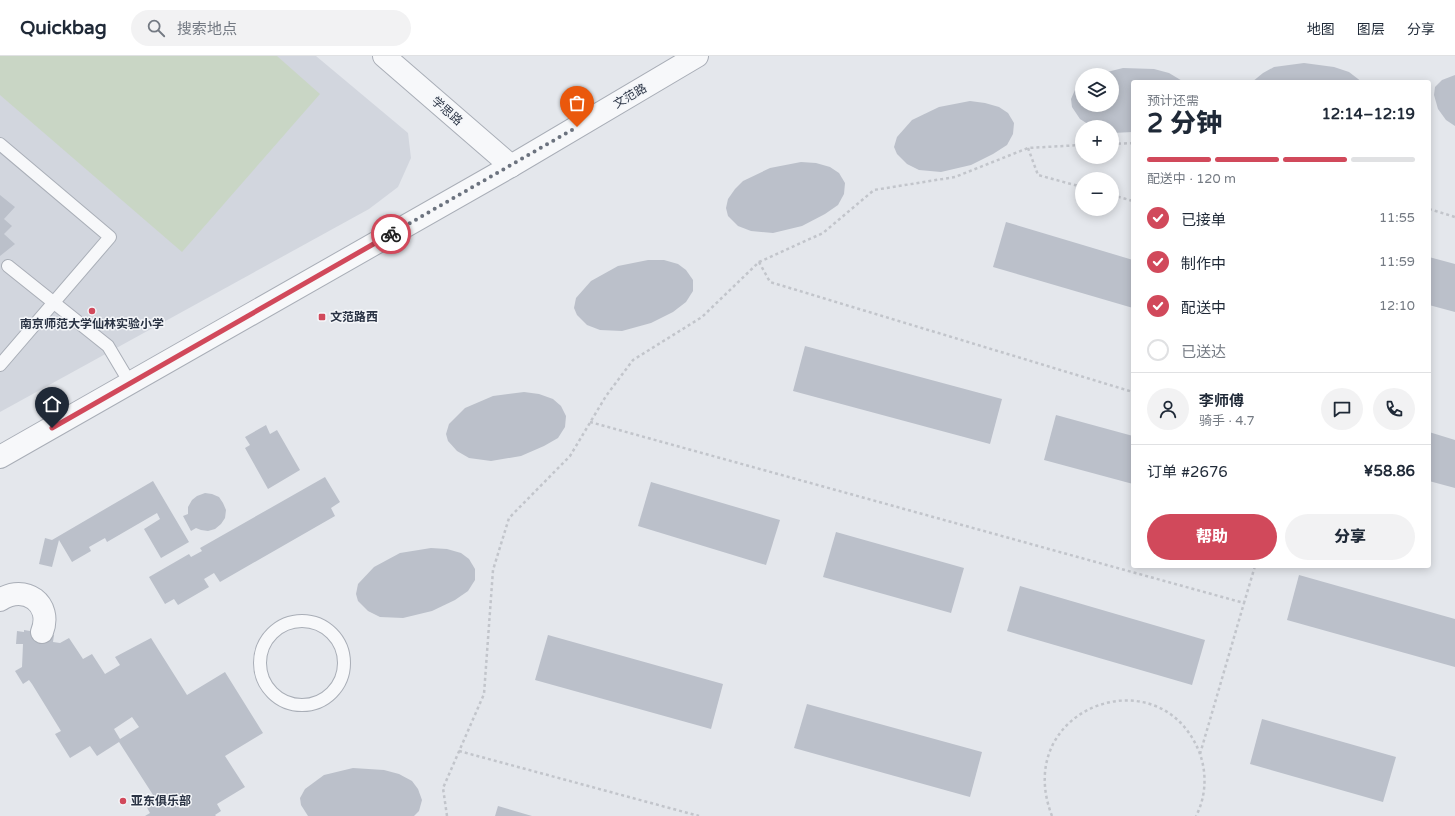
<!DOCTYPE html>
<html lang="zh">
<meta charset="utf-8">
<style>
:root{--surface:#fff;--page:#f2f2f3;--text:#1f2937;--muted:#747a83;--line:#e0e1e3;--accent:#d1495b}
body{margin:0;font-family:"Varela Round","Noto Sans SC",sans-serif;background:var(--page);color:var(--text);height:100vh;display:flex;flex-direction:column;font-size:15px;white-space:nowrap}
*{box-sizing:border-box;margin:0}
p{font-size:13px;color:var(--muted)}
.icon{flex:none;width:22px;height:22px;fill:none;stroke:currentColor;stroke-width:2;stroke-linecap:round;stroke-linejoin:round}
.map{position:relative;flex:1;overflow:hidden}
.drawer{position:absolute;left:1131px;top:24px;width:300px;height:488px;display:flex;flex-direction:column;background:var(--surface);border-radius:4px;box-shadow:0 2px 10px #0003}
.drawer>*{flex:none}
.controls{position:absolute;left:1075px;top:12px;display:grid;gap:8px}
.controls a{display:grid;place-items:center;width:44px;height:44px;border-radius:50%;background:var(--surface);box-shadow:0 2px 10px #0003;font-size:20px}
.pin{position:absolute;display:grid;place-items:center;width:34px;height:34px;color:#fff;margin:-41px -17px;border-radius:50% 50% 50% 0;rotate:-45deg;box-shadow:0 0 4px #0007}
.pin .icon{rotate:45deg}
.courier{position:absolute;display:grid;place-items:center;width:40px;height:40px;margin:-20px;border:3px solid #d1495b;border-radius:50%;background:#fff;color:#222;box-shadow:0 1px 5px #0007}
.headline em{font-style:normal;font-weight:800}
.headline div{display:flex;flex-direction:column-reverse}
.headline{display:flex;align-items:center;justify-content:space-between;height:68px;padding:0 16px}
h1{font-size:26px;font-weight:800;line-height:30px}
.bar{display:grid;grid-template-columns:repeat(4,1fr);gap:6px 4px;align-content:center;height:48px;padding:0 16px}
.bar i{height:5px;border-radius:3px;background:var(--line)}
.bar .active{background:var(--accent)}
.bar p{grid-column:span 4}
.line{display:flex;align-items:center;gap:10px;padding:0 16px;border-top:1px solid var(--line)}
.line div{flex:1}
.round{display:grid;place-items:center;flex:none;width:42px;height:42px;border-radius:21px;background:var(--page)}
ol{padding:0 16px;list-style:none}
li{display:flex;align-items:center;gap:12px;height:44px}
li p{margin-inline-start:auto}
li .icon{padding:4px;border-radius:50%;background:var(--accent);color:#fff;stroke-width:4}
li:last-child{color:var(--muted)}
li i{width:22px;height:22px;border:2px solid var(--line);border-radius:50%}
.action{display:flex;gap:8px;margin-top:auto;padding:8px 16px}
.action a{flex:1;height:46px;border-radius:24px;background:var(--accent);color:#fff;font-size:16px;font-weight:800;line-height:46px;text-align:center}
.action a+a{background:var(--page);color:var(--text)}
header{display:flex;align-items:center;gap:24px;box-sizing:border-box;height:56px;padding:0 20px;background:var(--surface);border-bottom:1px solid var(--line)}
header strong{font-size:19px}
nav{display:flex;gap:22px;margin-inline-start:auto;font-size:14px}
.search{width:280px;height:36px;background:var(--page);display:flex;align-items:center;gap:10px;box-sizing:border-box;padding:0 14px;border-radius:22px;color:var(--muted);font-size:15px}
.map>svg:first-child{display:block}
.built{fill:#d2d6de}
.green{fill:#c9d6c5}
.building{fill:#bbc0ca;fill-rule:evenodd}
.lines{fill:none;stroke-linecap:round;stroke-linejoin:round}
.lane-casing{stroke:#a9aeb7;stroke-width:14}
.street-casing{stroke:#a9aeb7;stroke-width:24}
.path{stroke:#c2c5cb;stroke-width:2.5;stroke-dasharray:3 3;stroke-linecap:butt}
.lane{stroke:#f7f8fa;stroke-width:12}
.street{stroke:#f7f8fa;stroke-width:22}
.done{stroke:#6c737f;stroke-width:4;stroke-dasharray:0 7.2}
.route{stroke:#d1495b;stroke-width:5}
.poi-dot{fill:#d1495b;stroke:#f4f6f9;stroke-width:1.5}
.labels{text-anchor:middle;stroke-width:3;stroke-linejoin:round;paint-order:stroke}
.street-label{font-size:12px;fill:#2b3445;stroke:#f4f6f9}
.poi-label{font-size:12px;font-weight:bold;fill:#2b3445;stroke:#f4f6f9;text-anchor:start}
</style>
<header>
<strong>Quickbag</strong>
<div class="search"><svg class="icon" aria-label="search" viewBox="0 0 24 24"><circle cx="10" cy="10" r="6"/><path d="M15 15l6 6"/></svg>搜索地点</div>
<nav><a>地图</a><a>图层</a><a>分享</a></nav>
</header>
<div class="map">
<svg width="1455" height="760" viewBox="0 0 1455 760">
<rect width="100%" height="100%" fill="#e4e7ec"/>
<polygon class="built" points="0,0 316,0 408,77 411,102 398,131 369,153 0,356"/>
<polygon class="green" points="0,0 277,0 320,38 182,196 0,39"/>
<g class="building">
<polygon points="1304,7 1334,11 1349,16 1362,26 1252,26 1263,17 1274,11"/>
<polygon points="1123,12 1154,13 1169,17 1184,26 1133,26 1133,76 1112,77 1112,71 1091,70 1080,63 1072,51 1071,43 1075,34 1082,28 1082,49 1112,49 1112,19 1099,18"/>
<polygon points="1455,19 1455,70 1446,64 1438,53 1434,39 1435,31 1442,24"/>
<polygon points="970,45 985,47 999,51 1008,57 1014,67 1013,78 1007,89 993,98 971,109 941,116 919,114 907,108 897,98 894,91 897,81 912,64 939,51"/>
<polygon points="801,106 816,107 830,111 839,117 845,127 844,138 838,149 825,158 802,170 773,177 751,175 738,170 728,160 726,152 728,143 735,133 743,125 770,112"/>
<polygon points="0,139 15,151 4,163 12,170 4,178 15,188 0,200"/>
<polygon points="1006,166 1133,204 1133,252 993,211"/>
<polygon points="1429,201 1455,208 1455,256 1429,249"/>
<polygon points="648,204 664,204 678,208 686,214 693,224 693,235 686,246 673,256 651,267 622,275 600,274 587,269 577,259 574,252 576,242 591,225 618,210"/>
<polygon points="805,290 1002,343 990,388 793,335"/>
<polygon points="524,336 539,338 553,343 561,350 566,360 565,371 558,382 544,390 521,400 491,405 469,402 457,395 448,385 446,378 449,368 465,352 493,340"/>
<polygon points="1056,359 1133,380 1133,428 1044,404"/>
<polygon points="266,369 270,378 277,374 300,414 268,433 245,392 250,389 245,381"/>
<polygon points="1429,376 1455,384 1455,432 1429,425"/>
<polygon points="325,421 340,446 331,452 335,460 220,526 214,517 204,523 209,531 178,549 174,543 165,548 149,521 189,498 191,501 202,495 200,492"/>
<polygon points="153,425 189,486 161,502 144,473 160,463 157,457 107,486 105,482 89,491 91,495 72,506 59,484 52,511 39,508 45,482 52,484"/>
<polygon points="651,426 780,464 766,509 638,470"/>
<polygon points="205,437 212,438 219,441 223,447 226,454 225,462 221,468 215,473 208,475 201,474 196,472 191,475 183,460 188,458 188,451 192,444 197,440"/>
<polygon points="836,476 964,512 951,557 823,521"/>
<polygon points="431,492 447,493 461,497 469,503 475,513 475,524 468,535 455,544 432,555 403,562 380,561 368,555 358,545 356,538 358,528 374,511 400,497"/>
<polygon points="1299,519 1455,563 1455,611 1287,564"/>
<polygon points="1020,530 1205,584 1192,629 1007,575"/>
<path d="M24,574l30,5 -1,7 7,1 9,-5 14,21 9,-5 13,20 15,-9 -5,-8 36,-19 36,57 38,-23 38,61 -38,23 20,31 -28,17 4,7 -6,4 1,1h-71l5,-3 -5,-9 10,-6 -36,-56 -22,14 -7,-10 -20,12 -15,-24 6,-3 -29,-47 -3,-4 -6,4 -8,-13 7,-4 1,-23h-7l1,-13 7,1zM132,661l7,10 -19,12 -6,-10z"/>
<polygon points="548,579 723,628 711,673 535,624"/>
<polygon points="807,648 982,696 970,741 794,692"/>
<polygon points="1262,663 1396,701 1383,746 1250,708"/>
<polygon points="353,712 384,714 399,718 412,725 418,733 422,744 419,755 414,760 308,760 301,749 300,742 305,733 324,719"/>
<polygon points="498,750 532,760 495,760"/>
</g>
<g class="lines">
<defs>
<g id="lane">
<polyline points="0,88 110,181 0,309"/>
<polyline points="8,210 108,290 130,327"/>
<circle cx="302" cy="607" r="42"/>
</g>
<g id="street">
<polyline points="384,0 511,110"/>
<polyline points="0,401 511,110 697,0"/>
<path d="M0,544c25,-17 53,4 42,32"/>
</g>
</defs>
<use href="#lane" class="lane-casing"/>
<use href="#street" class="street-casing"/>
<g class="path">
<polyline points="1112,88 1133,87"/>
<polyline points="1028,92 1038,119 1082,131"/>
<polyline points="1112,139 1133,145"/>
<polyline points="1429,153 1455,161"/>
<polyline points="759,206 770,226 1133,336"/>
<polyline points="590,366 1244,547 1255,510"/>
<polyline points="459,695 699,760"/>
<polyline points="1200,698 1244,547"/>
<polyline points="447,760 443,732 484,638 493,514 509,462 570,400 606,340 633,304 702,261 759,206 823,177 874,134 955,121 1028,92 1082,89"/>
<path d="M1052,760c-42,-109 110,-163 148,-62 7,20 6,43 -4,62"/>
</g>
<use href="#lane" class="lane"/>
<use href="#street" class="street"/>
</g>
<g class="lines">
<polyline class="done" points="391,178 577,71"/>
<polyline class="route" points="52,372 391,178"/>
</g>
<g class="poi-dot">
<circle cx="92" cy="255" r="4"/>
<rect x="318" y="257" width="8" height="8" rx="2"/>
<circle cx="123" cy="745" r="4"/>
</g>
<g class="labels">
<g class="street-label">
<text transform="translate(630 40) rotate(-30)" y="4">文范路</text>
<text transform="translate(447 55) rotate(41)" y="4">学思路</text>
</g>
<g class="poi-label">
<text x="330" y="265">文范路西</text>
<text x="92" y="272" text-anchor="middle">南京师范大学仙林实验小学</text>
<text x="131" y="749">亚东俱乐部</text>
</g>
</g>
</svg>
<div class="controls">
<a><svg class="icon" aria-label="layers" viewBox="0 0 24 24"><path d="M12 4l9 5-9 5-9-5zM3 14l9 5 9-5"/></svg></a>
<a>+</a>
<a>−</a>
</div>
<div class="pin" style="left:577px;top:71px;background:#ea580c"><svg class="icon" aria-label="bag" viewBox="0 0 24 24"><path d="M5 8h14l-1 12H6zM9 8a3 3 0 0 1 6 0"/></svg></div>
<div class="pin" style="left:52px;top:372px;background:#1f2937"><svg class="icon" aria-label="home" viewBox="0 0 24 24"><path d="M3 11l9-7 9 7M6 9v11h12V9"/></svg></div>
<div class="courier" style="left:391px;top:178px"><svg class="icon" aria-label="bike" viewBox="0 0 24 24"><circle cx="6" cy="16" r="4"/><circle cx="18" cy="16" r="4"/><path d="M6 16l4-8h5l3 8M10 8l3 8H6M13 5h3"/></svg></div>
<section class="drawer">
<div class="headline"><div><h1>2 分钟</h1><p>预计还需</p></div><em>12:14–12:19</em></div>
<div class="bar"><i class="active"></i><i class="active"></i><i class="active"></i><i></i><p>配送中 · 120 m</p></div>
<ol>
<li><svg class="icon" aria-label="check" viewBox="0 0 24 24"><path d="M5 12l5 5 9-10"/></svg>已接单<p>11:55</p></li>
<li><svg class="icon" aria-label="check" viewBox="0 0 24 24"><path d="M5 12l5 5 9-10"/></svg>制作中<p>11:59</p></li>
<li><svg class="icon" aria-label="check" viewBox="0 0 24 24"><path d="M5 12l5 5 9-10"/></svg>配送中<p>12:10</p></li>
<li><i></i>已送达</li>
</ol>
<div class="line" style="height:72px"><a class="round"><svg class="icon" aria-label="person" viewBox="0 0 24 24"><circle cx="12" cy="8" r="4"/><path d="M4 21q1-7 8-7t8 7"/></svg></a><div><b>李师傅</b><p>骑手 · 4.7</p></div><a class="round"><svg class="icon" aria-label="chat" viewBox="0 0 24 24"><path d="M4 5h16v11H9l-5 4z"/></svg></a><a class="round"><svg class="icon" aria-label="phone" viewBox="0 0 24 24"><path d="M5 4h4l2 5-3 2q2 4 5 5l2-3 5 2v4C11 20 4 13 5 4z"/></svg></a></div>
<div class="line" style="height:52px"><div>订单 #2676</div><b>¥58.86</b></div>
<div class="action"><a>帮助</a><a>分享</a></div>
</section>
</div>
